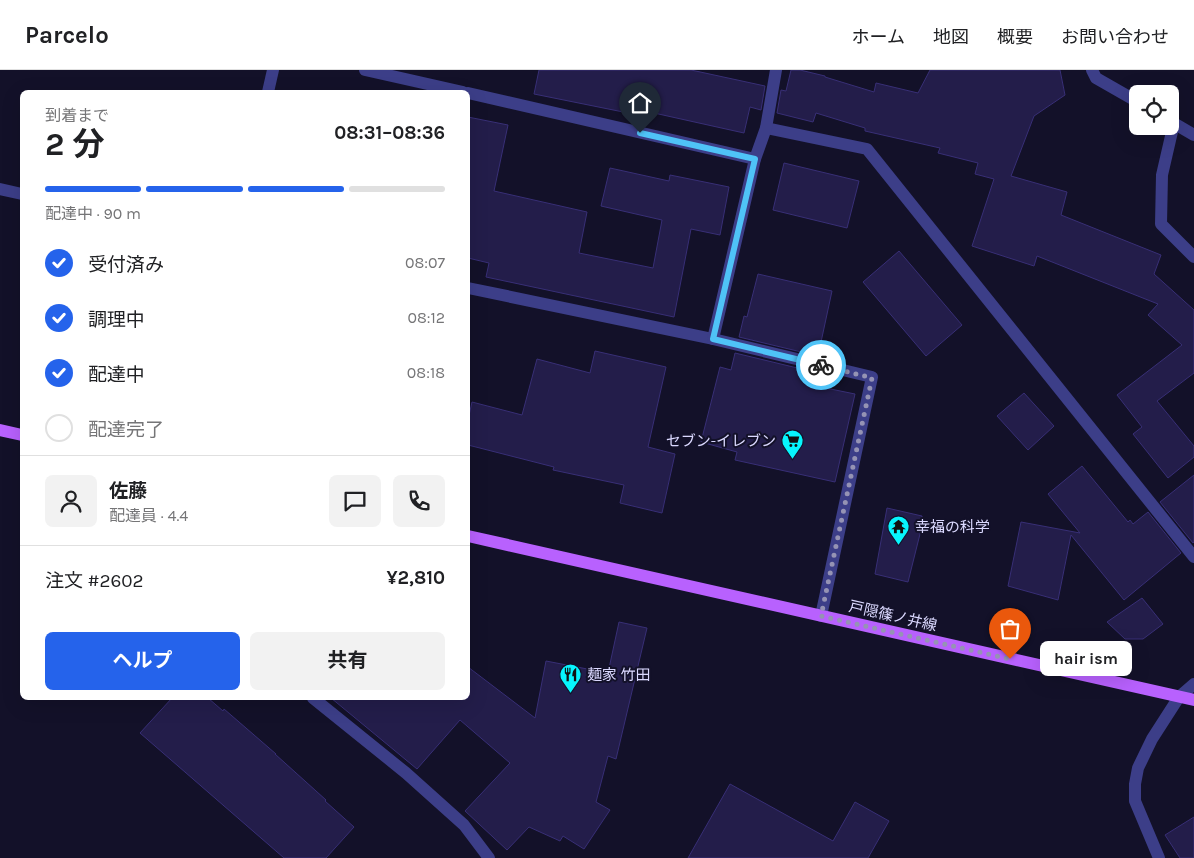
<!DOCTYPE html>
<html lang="ja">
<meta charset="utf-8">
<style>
:root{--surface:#fff;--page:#f2f2f2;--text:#202124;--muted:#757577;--line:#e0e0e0;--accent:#2563eb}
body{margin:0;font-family:Karla,"Noto Sans JP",sans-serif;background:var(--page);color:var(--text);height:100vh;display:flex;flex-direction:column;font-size:19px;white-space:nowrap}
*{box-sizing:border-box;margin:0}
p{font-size:16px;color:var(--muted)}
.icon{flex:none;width:28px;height:28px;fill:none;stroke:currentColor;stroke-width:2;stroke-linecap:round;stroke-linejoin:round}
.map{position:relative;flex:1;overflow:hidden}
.drawer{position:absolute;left:20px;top:20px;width:450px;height:610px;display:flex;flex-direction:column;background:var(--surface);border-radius:8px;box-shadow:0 5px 20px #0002}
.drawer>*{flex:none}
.tools{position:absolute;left:1129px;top:15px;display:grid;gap:10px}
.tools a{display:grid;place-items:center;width:50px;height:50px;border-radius:8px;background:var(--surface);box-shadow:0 5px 20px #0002;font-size:25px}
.pin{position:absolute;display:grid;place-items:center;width:42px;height:42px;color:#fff;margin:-51px -21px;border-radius:50% 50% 50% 0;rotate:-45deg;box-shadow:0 0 5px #0007}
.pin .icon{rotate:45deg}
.courier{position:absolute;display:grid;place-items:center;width:50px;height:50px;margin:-25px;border:4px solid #4fc3f7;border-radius:50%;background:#fff;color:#222;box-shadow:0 1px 6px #0007}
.bubble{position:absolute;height:35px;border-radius:8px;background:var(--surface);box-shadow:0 5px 20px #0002;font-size:16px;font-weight:700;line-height:35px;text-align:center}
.head em{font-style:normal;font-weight:700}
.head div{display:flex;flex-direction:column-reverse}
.head{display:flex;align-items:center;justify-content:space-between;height:85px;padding:0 25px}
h1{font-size:32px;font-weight:700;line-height:38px}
.bar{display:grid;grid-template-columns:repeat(4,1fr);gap:8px 5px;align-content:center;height:60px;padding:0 25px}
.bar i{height:6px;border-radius:4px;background:var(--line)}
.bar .selected{background:var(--accent)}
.bar p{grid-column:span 4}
.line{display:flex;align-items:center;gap:12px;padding:0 25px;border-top:1px solid var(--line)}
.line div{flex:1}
.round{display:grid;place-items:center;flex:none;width:52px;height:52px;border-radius:8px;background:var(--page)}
ol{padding:0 25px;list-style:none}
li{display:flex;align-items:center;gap:15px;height:55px}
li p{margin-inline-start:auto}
li .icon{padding:5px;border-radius:50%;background:var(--accent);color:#fff;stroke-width:4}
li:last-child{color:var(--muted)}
li i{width:28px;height:28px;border:2px solid var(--line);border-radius:50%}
.action{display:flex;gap:10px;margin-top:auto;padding:10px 25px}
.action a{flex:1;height:58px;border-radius:8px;background:var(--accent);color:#fff;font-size:20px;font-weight:700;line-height:58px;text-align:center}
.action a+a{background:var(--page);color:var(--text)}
header{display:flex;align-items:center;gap:30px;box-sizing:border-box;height:70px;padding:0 25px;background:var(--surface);border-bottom:1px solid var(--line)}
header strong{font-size:24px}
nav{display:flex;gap:28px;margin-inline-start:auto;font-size:18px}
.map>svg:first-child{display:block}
.building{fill:#231d4a;stroke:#382f76}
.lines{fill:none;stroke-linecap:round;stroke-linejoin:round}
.street{stroke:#3c3e88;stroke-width:12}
.primary{stroke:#b861fe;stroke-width:12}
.done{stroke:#9593b4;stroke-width:5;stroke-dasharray:0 9}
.route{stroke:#4fc3f7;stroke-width:6}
.labels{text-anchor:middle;stroke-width:4;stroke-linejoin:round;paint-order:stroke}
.poi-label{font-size:15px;fill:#dbd9ff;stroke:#131129;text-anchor:start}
.street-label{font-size:15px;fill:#dbd9ff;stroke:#131129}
</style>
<header>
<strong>Parcelo</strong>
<nav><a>ホーム</a><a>地図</a><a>概要</a><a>お問い合わせ</a></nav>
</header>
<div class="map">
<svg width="1194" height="788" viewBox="0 0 1194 788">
<rect width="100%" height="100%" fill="#131129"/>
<g class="building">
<polygon points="539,0 691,0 765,16 761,40 750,37 744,63 654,43 653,48 534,24"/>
<polygon points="791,0 800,0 825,6 825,7 874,22 876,13 918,23 930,0 1060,0 1065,25 1034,46 1011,106 1067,122 1061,145 1161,185 1154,204 1194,240 1194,303 1157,331 1194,376 1194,387 1168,408 1133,364 1142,357 1117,325 1182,275 1148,245 1158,234 1037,186 1034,196 972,176 994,109 975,104 978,93 938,83 940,78 865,61 865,58 816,43 813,52 777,43 781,20 786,21"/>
<polygon points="468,47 508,55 494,121 587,142 579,183 653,198 662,150 601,136 610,98 669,111 670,105 729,117 720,165 691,159 674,247 486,207 489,193 468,188"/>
<polygon points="784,93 859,111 847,158 773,140"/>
<polygon points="899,181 962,255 926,286 863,212"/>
<polygon points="758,204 832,221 818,286 739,267 744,246 747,247"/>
<polygon points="595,281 666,297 648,377 675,384 662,443 620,433 624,415 553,400 554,397 468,375 468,350 472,332 522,345 537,289 590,303"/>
<polygon points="735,283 814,302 811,315 855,324 835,412 735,390 737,382 701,372 720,297 731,300"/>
<polygon points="1024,323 1054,356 1028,380 997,346"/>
<polygon points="1082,396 1128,452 1130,450 1133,454 1148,442 1181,483 1124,530 1071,465 1058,530 1008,516 1021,452 1080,463 1048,424"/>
<polygon points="1194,405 1194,472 1193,473 1160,432"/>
<polygon points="887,438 922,446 922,456 908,512 875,504"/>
<polygon points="1142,528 1163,554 1143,569 1125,569 1107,552"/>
<polygon points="619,552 647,558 616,689 608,686 596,732 610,740 584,779 563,766 560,771 529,757 507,780 465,741 510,693 460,650 417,699 331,628 468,628 468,597 535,648 546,591 608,603"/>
<polygon points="172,628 208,628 223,641 224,639 276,684 275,684 326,730 325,731 354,757 326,788 284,788 140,663"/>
<polygon points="730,714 833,771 855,732 889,751 868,788 688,788"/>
<polygon points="1194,747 1194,788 1180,788 1165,765"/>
</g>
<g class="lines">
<g class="street">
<polyline points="365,0 463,22"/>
<polyline points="1092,0 1096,8 1138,32"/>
<polyline points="268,22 273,0"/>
<polyline points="468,23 755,89"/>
<polyline points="1170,51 1194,65"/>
<polyline points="1174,53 1162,105 1161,154 1194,187"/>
<polyline points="766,58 867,79 1194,487"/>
<polyline points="0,119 22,124"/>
<polyline points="468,218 713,269 872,307 821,546"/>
<polyline points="713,269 755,89 766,58 776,0"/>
<polyline points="313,628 406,703 464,755 489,788"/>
<polyline points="1159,788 1135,731 1135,714 1138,698 1152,669 1179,627 1194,614"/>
</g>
<g class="primary">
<polyline points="0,360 22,365"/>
<polyline points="468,466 1194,630"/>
</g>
</g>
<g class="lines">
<polyline class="done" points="821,295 872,308 821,546 1010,589"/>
<polyline class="route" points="640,63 755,89 713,269 821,295"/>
</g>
<defs>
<symbol id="supermarket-pin" viewBox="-11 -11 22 30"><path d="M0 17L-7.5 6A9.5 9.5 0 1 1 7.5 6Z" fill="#07f5fd" stroke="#131129"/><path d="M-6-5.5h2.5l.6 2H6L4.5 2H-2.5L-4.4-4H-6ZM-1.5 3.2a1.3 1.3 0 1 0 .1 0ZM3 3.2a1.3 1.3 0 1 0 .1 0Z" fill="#111"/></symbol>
<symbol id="temple-pin" viewBox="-11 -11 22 30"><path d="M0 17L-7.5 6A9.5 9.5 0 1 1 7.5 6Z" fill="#07f5fd" stroke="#131129"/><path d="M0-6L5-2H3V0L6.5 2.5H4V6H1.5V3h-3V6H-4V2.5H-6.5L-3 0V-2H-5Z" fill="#111"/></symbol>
<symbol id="restaurant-pin" viewBox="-11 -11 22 30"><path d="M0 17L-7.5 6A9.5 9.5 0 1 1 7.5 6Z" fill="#07f5fd" stroke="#131129"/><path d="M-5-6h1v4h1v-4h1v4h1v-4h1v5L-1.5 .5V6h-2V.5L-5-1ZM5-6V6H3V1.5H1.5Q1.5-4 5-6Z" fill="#111"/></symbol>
</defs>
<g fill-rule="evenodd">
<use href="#supermarket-pin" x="780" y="358" width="25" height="34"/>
<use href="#temple-pin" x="886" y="444" width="25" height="34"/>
<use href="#restaurant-pin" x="558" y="592" width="25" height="34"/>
</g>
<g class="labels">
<g class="poi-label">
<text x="776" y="376" text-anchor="end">セブン-イレブン</text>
<text x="915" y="462">幸福の科学</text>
<text x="587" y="610">麺家 竹田</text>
</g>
<g class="street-label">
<text transform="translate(893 546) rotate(13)" y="5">戸隠篠ノ井線</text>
</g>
</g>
</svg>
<div class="tools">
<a><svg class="icon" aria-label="locate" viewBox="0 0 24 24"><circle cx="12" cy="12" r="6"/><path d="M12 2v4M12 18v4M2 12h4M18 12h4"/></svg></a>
</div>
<div class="pin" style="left:1010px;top:589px;background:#ea580c"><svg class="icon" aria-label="bag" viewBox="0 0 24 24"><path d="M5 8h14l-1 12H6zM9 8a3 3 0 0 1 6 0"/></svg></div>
<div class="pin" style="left:640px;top:63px;background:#1f2937"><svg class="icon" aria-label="home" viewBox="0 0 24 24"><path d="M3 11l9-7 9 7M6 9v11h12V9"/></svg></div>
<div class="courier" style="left:821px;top:295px"><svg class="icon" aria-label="bike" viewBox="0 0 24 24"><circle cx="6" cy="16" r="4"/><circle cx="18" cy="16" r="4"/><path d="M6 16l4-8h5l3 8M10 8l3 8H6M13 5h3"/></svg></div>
<div class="bubble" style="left:1040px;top:571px;width:92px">hair ism</div>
<section class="drawer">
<div class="head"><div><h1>2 分</h1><p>到着まで</p></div><em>08:31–08:36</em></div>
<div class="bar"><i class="selected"></i><i class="selected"></i><i class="selected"></i><i></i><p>配達中 · 90 m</p></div>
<ol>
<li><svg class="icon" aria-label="check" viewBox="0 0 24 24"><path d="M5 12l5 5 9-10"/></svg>受付済み<p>08:07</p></li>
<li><svg class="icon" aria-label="check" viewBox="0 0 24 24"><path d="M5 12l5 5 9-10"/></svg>調理中<p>08:12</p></li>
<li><svg class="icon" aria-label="check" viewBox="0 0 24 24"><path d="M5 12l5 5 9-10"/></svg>配達中<p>08:18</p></li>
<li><i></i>配達完了</li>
</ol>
<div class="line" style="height:90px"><a class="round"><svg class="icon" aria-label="person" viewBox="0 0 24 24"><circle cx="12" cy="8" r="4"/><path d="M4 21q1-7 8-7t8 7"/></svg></a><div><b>佐藤</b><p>配達員 · 4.4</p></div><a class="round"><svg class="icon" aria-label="chat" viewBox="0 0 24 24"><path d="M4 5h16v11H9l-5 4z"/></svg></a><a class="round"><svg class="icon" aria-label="phone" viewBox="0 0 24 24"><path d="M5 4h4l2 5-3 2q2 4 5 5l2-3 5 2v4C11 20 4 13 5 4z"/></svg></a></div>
<div class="line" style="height:65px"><div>注文 #2602</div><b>¥2,810</b></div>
<div class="action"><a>ヘルプ</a><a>共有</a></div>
</section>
</div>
